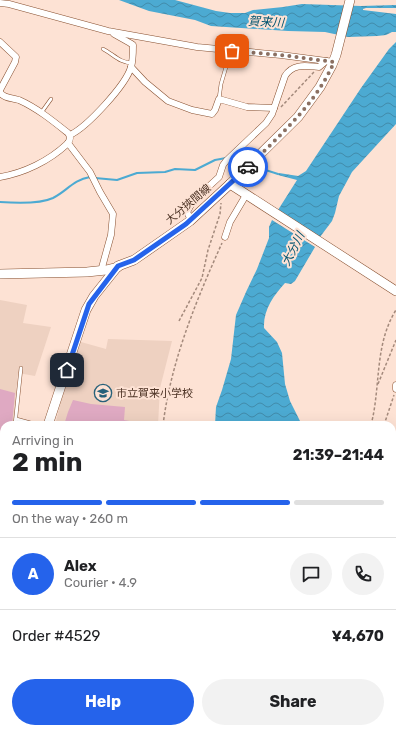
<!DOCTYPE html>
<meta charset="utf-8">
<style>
:root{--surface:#fff;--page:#f2f2f2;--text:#202124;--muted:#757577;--line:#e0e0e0;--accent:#2563eb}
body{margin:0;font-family:Rubik,"Noto Sans JP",sans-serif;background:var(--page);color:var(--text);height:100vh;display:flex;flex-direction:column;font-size:15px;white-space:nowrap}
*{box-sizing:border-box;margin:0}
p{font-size:13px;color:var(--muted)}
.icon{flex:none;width:22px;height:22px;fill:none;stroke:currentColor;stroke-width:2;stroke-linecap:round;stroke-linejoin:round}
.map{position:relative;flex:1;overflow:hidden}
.panel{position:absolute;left:0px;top:421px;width:396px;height:312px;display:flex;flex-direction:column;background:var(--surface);border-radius:12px 12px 0 0;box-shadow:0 4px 16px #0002}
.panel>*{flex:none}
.pin{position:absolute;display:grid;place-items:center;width:34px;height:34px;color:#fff;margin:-17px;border-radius:8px;box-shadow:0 2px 6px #0006}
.courier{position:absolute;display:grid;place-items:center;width:40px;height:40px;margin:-20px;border:3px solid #2563eb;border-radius:50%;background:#fff;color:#222;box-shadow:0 1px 5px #0007}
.overview em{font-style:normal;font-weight:700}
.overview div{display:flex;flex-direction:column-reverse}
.overview{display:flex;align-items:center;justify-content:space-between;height:68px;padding:0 12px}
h1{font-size:26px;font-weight:700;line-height:30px}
.bar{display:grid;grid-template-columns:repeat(4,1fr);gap:6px 4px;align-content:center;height:48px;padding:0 12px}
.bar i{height:5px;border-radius:3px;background:var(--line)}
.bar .current{background:var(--accent)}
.bar p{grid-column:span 4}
.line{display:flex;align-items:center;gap:10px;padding:0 12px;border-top:1px solid var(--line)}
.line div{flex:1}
.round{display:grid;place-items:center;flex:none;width:42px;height:42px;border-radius:21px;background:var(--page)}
.primary-button{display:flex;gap:8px;margin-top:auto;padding:8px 12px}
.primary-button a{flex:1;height:46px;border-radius:24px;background:var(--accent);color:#fff;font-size:16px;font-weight:700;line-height:46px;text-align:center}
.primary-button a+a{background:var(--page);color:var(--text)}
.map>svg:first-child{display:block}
.built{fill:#eed1c1}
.park{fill:#dfa9c2}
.water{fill:url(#water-waves)}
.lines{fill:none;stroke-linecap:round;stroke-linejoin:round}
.stream{stroke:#4caad2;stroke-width:2}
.lane-casing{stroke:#885030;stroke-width:4}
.street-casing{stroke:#885030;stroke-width:7}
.secondary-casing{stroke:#885030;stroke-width:10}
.path{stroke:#a48a7c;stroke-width:1.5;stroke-dasharray:3 2;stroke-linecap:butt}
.lane{stroke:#fff;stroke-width:3}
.street{stroke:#fff;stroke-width:6}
.secondary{stroke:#fff;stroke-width:9}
.done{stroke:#8b7062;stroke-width:4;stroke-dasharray:0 7.2}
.route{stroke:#2563eb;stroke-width:5}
.labels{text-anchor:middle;stroke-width:4;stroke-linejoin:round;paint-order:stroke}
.street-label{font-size:11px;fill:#4d3325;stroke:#fde2d4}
.poi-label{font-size:11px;fill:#4d3325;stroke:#fde2d4;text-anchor:start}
.water-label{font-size:12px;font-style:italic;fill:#025470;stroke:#fde2d4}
</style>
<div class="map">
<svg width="396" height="733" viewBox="0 0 396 733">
<defs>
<pattern id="water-waves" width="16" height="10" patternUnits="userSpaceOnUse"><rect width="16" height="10" fill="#4caad2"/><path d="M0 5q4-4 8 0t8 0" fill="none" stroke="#418baa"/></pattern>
</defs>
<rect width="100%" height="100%" fill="#fde2d4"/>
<g class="built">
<polygon points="0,300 27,305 23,323 51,327 35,376 18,373 13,425 4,425 4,504 3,504 0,502"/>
<polygon points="108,339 172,341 160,388 158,425 55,425 61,401 81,342 106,349"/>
</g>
<g class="park">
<polygon points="0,389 15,393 12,425 4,425 4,463 0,467"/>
<polygon points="73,400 91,404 125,407 124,420 152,425 64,425 68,412"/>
<polygon points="108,729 137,729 141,733 105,733"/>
</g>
<g class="water">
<polygon points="119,0 175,0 216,11 230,13 245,13 253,10 283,7 302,4 361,6 396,5 396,8 366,8 363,9 363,10 396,14 396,32 392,32 386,35 377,36 348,37 325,32 288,31 211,26 195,20 149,11"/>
<polygon points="396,42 396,124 352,172 339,196 335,213 332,221 320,237 278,210 297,180 278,175 279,173 298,176 306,171 361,88 389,49"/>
<path d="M272,220l43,27 -20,34 -4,3 -6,-1c-11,12 -22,27 -21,45l13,14 5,11 3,31 5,17 12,24h-87l1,-18 6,-17 9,-31 5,-44 10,-23 11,-23 12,-31v-11z"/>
<polygon points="277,729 328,729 327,733 277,733"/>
</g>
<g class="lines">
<g class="stream">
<polyline points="230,158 247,164"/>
<polyline points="253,166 278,174"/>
<polyline points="95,178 117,180 137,173 165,172 175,169 195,170 215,160 226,158"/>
<path d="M0,202c14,1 40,2 53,-4 14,-7 20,-18 37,-21"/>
</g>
<defs>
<g id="lane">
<path d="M103,49c10,5 17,14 29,14"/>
<polyline points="219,99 221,84 226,67"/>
<polyline points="41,113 51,99"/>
<polyline points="16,419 38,425"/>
<polyline points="15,425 21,368"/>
</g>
<g id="street">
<polyline points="0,3 9,4 108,31 197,47 281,55 334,62"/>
<polyline points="0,42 16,57 15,62 0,90"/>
<polyline points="131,67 145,82 168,101 192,110 212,114 215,110 219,99 247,107 274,108"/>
<path d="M0,92c3,6 12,6 19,8 18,8 34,21 49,33 3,4 2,8 -1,11 -18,17 -43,29 -67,33"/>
<path d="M70,135c17,-8 56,-50 61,-68 2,-6 2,-15 2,-22l-3,-2 -16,-9"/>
<polyline points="68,143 90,172 100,192 113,214 111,235 101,271"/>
<path d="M191,220l-4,-8 6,-11 26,-24 4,-12 3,-4 40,-38 6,-9 13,-38c8,-13 21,-10 34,-9l7,-6"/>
<polyline points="225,237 230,222 246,195"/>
<polyline points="396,385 396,389"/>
<polyline points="0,575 4,572"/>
<polyline points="392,631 396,630"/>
<polyline points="0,676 4,680"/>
<polyline points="61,729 66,733"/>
<polyline points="35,733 38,729"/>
<polyline points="101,733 105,729"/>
</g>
<g id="secondary">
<polyline points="230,184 396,291"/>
<polyline points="0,274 87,272 106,270 118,267"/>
<polyline points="48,425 86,310 94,296 118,266 134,260 190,221 230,184 298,117 320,87 332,65 336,55 350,0"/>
<polyline points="0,515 4,510"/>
</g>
</defs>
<use href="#lane" class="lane-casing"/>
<use href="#street" class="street-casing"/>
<use href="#secondary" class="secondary-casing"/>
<g class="path">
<polyline points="281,107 314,72"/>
<polyline points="179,321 202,278 208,250 220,214 221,203"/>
<polyline points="378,384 396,340"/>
<path d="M163,425c8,-64 33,-124 59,-182"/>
<path d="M371,425c10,-38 3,-80 25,-115"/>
<polyline points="384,425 394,395"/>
<polyline points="392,521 396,495"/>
<polyline points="392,540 396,538"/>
<polyline points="0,698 4,694"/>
<polyline points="373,729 374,733"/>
<polyline points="179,733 179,729"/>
<polyline points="355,733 355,729"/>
</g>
<use href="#lane" class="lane"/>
<use href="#street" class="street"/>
<use href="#secondary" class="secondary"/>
</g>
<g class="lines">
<path class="done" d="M232,51l49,4 53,7c-18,42 -54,73 -86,105"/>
<polyline class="route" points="67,370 89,304 118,266 134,260 186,224 248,167"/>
</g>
<defs>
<symbol id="school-ring" viewBox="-11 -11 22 22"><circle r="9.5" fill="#fde2d4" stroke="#27617a" stroke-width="1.5"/><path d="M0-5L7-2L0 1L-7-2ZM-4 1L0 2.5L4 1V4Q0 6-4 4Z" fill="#27617a"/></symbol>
</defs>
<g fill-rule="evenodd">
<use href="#school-ring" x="93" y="383" width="20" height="20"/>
</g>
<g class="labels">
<g class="street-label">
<text transform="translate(188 204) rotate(-40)" y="4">大分挾間線</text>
</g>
<g class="poi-label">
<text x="116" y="397">市立賀来小学校</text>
</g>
<g class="water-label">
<text transform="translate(266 22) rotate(3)" y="4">賀来川</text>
<text transform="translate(293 249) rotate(-63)" y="4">大分川</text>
</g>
</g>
</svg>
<div class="pin" style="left:232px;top:51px;background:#ea580c"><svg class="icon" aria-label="bag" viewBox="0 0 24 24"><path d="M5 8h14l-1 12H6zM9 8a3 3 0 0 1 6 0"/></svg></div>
<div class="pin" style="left:67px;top:370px;background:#1f2937"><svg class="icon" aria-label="home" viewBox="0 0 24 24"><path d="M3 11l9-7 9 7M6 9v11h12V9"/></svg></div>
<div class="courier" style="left:248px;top:167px"><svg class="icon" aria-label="car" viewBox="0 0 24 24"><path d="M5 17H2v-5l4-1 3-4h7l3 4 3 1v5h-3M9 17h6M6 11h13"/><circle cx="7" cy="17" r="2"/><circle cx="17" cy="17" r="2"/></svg></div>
<section class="panel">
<div class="overview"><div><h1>2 min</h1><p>Arriving in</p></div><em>21:39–21:44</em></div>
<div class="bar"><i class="current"></i><i class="current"></i><i class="current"></i><i></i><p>On the way · 260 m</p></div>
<div class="line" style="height:72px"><b class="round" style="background:var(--accent);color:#fff">A</b><div><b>Alex</b><p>Courier · 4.9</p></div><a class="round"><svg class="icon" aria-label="chat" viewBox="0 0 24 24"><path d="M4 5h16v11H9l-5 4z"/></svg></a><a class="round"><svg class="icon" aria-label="phone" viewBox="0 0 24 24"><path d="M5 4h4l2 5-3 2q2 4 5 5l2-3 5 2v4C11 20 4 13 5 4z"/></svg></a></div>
<div class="line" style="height:52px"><div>Order #4529</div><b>¥4,670</b></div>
<div class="primary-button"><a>Help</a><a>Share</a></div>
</section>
</div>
